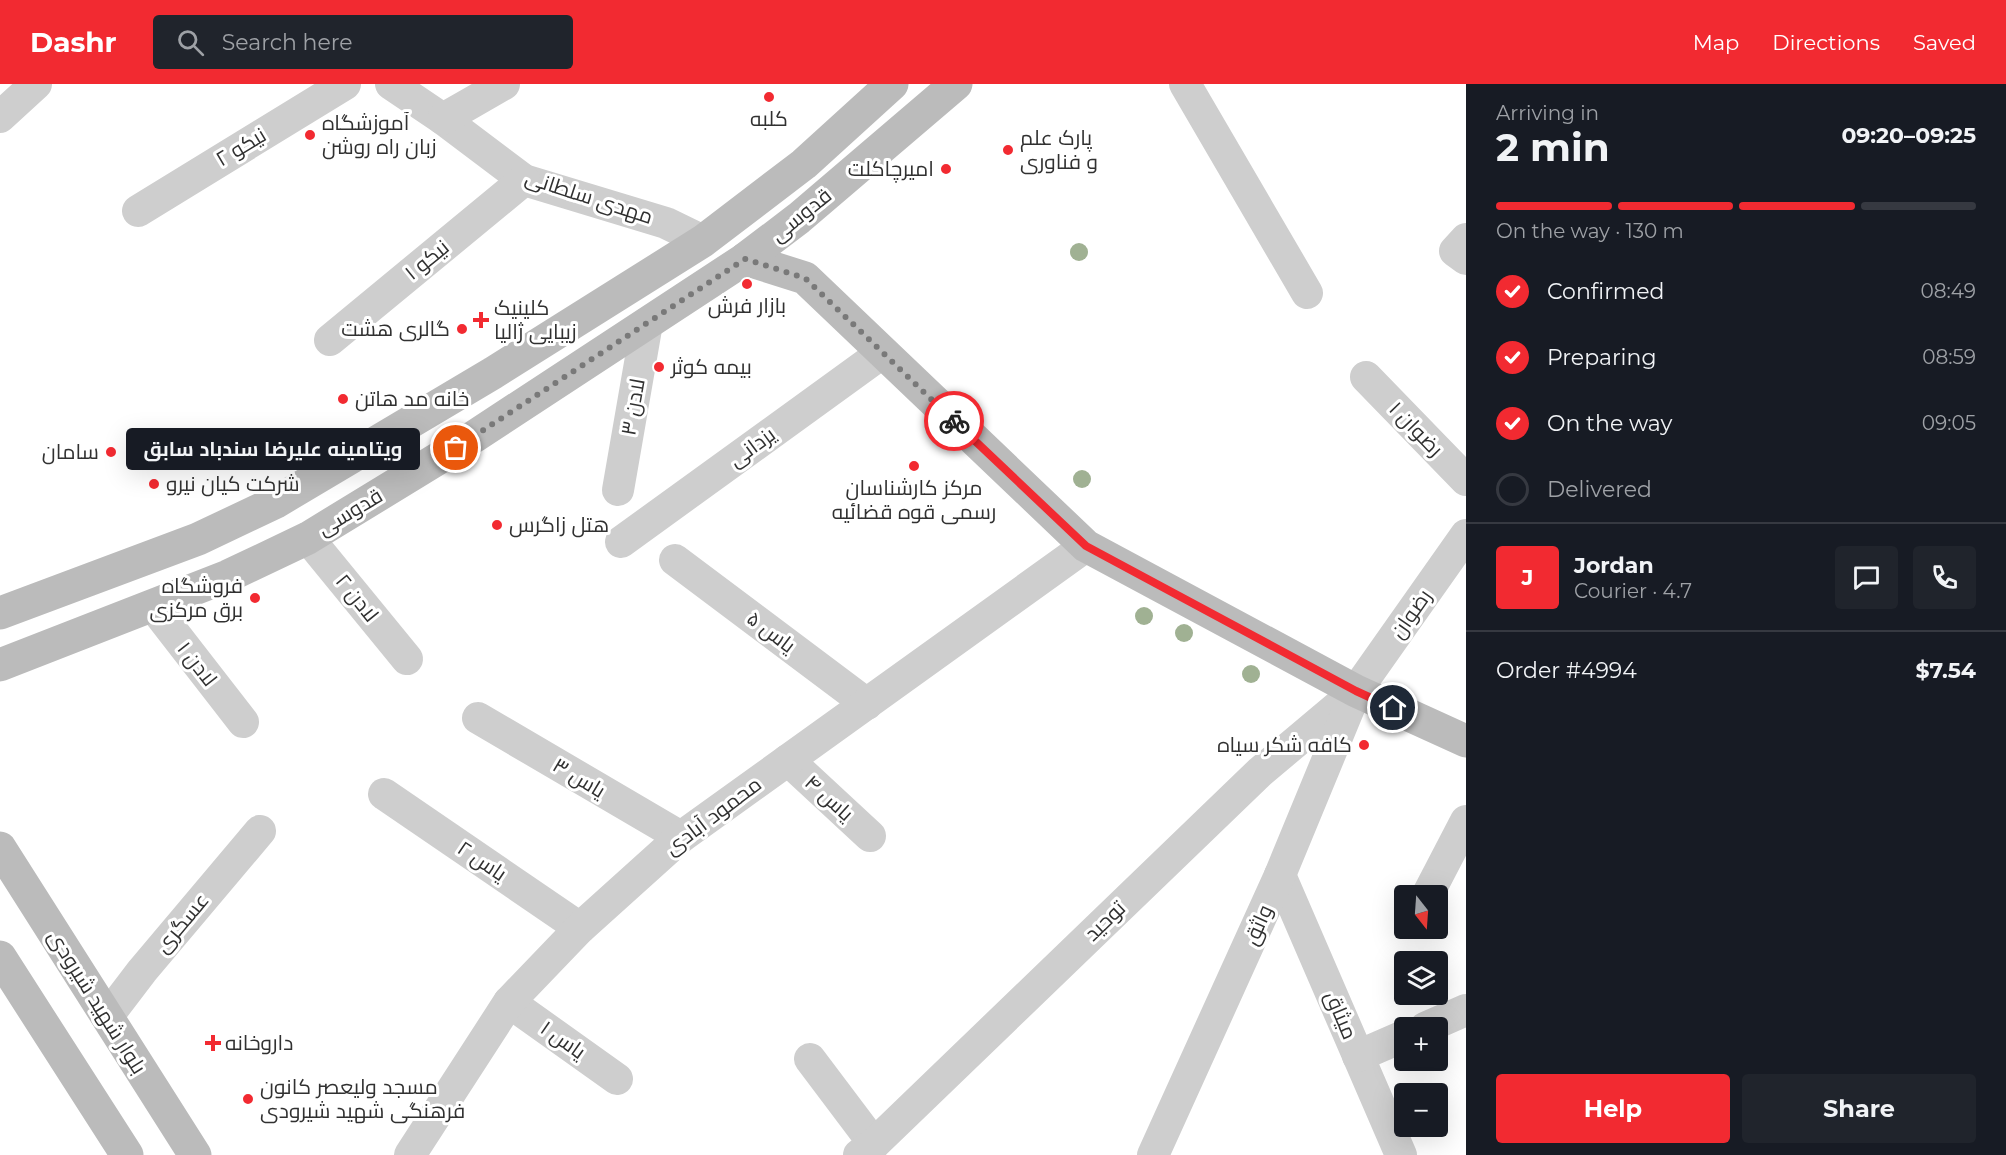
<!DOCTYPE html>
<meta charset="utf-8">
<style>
:root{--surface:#171b24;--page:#20242c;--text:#f1f3f6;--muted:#9ea1a6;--line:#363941;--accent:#f22a31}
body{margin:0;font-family:Montserrat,Cairo,sans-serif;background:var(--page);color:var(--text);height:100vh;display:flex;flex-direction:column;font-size:22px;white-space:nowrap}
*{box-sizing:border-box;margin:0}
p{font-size:20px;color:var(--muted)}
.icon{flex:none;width:33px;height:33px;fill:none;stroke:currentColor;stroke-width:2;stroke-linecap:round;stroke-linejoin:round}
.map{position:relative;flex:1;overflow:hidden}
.side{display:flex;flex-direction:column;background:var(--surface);width:540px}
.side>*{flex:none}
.needle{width:39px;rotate:163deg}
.fabs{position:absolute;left:1394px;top:801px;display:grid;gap:12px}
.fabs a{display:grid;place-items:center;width:54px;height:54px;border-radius:6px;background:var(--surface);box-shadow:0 6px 24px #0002;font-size:30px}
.pin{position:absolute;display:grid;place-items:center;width:51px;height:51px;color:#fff;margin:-26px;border:3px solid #fff;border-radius:50%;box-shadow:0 2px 6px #0007}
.courier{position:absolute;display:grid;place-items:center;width:60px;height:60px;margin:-30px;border:4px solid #f22a31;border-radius:50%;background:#fff;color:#222;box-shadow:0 2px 8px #0007}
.bubble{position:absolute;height:42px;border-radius:6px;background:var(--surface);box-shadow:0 6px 24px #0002;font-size:20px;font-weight:700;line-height:42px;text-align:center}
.overview em{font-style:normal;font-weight:700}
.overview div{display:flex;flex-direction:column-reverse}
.overview{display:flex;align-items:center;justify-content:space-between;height:102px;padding:0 30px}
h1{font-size:39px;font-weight:700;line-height:45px}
.bar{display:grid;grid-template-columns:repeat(4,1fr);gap:9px 6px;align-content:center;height:72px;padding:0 30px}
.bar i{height:8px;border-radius:4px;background:var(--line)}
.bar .on{background:var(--accent)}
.bar p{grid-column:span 4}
.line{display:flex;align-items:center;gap:15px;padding:0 30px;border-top:2px solid var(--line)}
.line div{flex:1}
.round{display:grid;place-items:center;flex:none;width:63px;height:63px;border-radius:6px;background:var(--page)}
ol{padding:0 30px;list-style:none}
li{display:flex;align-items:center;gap:18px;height:66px}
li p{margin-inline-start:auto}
li .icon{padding:6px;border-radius:50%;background:var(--accent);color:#fff;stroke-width:4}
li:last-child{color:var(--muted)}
li i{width:33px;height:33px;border:3px solid var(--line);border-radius:50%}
.action{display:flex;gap:12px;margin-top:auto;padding:12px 30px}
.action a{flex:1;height:69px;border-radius:6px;background:var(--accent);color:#fff;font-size:24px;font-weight:700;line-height:69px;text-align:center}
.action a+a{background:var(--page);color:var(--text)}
header{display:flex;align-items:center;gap:36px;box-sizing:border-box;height:84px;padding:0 30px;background:var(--accent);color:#fff}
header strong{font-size:28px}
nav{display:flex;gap:33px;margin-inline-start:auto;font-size:21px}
.search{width:420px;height:54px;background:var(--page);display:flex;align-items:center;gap:15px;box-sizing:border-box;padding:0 21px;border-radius:6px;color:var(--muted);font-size:22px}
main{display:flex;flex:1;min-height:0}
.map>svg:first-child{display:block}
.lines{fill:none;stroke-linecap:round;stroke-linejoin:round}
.minor{stroke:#cecece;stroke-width:32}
.secondary{stroke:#bbb;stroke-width:33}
.tree{fill:#a0b193}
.done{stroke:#797979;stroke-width:6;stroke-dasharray:0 10.8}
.route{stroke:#f22a31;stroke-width:8}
.poi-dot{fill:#f22a31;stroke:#fff;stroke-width:2}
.labels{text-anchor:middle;stroke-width:6;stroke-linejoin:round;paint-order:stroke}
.poi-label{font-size:21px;fill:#313131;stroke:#fff;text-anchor:start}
.street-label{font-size:21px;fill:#313131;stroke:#fff}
</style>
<header>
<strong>Dashr</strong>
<div class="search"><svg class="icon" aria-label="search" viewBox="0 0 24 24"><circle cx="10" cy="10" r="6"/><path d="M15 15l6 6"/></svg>Search here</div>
<nav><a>Map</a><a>Directions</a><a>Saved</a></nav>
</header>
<main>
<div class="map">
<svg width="1466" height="1071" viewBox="0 0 1466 1071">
<rect width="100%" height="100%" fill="#fff"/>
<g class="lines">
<g class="minor">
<polyline points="391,0 443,35 524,96 666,139 703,157"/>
<polyline points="1185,0 1307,209"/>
<polyline points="0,33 36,0"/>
<polyline points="443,35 504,0"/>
<polyline points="138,127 345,0"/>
<polyline points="1466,155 1455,167 1466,175"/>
<polyline points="330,256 524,96"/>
<polyline points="1366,293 1466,396"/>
<polyline points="618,406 647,239"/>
<polyline points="308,454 407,575"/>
<polyline points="621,458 882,269"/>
<polyline points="675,476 867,620"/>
<polyline points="153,522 243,638"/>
<polyline points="478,634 681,753"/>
<polyline points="788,676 870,752"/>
<polyline points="384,710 580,844"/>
<polyline points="1280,791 1401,1071"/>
<polyline points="1427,812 1466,737"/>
<polyline points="509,918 617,995"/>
<polyline points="107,933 142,887 260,747"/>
<polyline points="1425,944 1466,926"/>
<polyline points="1358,972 1404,952"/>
<polyline points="810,975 874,1060"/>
<polyline points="410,1071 509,918 580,844 681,753 1086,462"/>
<polyline points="859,1071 874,1060 1260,688 1354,609"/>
<polyline points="1153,1071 1280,791 1356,607 1466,451"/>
</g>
<g class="secondary">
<polyline points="745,175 805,194 1086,462 1356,607 1466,657"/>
<polyline points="0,529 198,455 276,418 493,289 703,157 804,80 892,0"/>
<polyline points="0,581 228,492 308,454 475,352 745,175 799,134 956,0"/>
<polyline points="0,764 195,1071"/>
<polyline points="0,873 127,1071"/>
</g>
</g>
<g class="tree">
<circle cx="1079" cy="168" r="9"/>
<circle cx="1082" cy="395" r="9"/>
<circle cx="1144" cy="532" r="9"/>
<circle cx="1184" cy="549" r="9"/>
<circle cx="1251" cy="590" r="9"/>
</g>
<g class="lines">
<polyline class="done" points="456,364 745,175 805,194 954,337"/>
<polyline class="route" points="954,337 1086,462 1356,607 1393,624"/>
</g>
<g class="poi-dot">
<circle cx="769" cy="13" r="6"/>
<circle cx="310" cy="51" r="6"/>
<circle cx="1008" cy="66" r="6"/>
<circle cx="946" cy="85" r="6"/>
<circle cx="747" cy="200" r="6"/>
<path d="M478 227h6v6h6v6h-6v6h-6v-6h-6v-6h6z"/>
<circle cx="462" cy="245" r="6"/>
<circle cx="659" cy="283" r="6"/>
<circle cx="343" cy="315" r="6"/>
<circle cx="111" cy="368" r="6"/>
<circle cx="914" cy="382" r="6"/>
<circle cx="154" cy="400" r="6"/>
<circle cx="497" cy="441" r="6"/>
<circle cx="255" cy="514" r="6"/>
<circle cx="1364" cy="661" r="6"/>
<path d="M210 950h6v6h6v6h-6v6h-6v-6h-6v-6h6z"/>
<circle cx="248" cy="1015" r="6"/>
</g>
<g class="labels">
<g class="poi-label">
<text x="769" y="42" text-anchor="middle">کلبه</text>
<text x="322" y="46">آموزشگاه<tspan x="322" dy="24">زبان راه روشن</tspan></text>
<text x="1020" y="61">پارک علم<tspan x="1020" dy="24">و فناوری</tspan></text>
<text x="934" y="92" text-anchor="end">امیرچاکلت</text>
<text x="747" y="229" text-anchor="middle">بازار فرش</text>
<text x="494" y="231">کلینیک<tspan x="494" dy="24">زیبایی ژالیا</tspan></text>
<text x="450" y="252" text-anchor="end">گالری هشت</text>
<text x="671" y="290">بیمه کوثر</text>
<text x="355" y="322">خانه مد هاتن</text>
<text x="99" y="375" text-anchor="end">سامان</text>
<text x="166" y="407">شرکت کیان نیرو</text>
<text x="914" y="411" text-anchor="middle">مرکز کارشناسان<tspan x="914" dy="24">رسمی قوه قضائیه</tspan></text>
<text x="509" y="448">هتل زاگرس</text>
<text x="243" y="509" text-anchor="end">فروشگاه<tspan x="243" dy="24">برق مرکزی</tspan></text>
<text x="1352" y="668" text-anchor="end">کافه شکر سیاه</text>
<text x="225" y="966">داروخانه</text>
<text x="260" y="1010">مسجد ولیعصر کانون<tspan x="260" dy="24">فرهنگی شهید شیرودی</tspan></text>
</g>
<g class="street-label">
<text transform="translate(241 63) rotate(-31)" y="7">نیکو ۲</text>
<text transform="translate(589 113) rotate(18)" y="7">مهدی سلطانی</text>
<text transform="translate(801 131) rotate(-39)" y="7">قدوسی</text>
<text transform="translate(427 176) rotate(-39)" y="7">نیکو ۱</text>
<text transform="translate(633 323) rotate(-80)" y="7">لادن ۳</text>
<text transform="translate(1416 345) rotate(46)" y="7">رضوان ۱</text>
<text transform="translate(752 363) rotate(-36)" y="7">یزدانی</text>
<text transform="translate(350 428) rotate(-31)" y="7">قدوسی</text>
<text transform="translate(357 514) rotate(51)" y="7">لادن ۲</text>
<text transform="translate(1411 530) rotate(-55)" y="7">رضوان</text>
<text transform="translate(771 548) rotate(37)" y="7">یاس ۵</text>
<text transform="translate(197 580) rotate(52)" y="7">لادن ۱</text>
<text transform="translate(579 694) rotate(31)" y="7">یاس ۳</text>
<text transform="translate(829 714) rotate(42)" y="7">یاس ۴</text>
<text transform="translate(713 732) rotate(-37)" y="7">محمود آبادی</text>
<text transform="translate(482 777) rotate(34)" y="7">یاس ۲</text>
<text transform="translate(1105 837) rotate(-44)" y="7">توحید</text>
<text transform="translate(182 839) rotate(-50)" y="7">عسگری</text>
<text transform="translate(1258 841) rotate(-66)" y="7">واثق</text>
<text transform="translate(97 918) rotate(58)" y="7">بلوار شهید شیرودی</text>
<text transform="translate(1341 931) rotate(67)" y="7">میثاق</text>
<text transform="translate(563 956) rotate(35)" y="7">یاس ۱</text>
</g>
</g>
</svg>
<div class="fabs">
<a><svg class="needle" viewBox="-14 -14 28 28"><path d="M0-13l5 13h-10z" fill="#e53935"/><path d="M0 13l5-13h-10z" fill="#9ea1a6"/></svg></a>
<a><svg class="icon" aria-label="layers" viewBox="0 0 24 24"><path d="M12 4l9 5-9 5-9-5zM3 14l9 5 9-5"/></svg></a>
<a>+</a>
<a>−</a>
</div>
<div class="pin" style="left:456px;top:364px;background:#ea580c"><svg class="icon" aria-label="bag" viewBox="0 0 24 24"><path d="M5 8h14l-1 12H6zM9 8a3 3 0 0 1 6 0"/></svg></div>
<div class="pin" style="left:1393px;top:624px;background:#1f2937"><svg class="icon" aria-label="home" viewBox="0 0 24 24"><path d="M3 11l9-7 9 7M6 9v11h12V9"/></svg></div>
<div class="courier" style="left:954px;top:337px"><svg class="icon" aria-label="bike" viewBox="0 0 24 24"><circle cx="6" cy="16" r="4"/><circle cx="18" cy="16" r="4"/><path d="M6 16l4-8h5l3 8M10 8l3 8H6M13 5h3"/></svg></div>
<div class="bubble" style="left:126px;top:344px;width:294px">ویتامینه علیرضا سندباد سابق</div>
</div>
<section class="side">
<div class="overview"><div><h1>2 min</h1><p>Arriving in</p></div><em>09:20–09:25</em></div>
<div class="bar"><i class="on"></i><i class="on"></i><i class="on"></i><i></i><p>On the way · 130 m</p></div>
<ol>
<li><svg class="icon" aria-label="check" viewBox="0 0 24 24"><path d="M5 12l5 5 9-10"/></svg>Confirmed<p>08:49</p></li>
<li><svg class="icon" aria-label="check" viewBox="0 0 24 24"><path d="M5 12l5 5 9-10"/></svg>Preparing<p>08:59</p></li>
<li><svg class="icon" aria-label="check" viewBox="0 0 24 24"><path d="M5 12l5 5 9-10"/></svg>On the way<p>09:05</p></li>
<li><i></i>Delivered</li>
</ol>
<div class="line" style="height:108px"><b class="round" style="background:var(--accent);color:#fff">J</b><div><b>Jordan</b><p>Courier · 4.7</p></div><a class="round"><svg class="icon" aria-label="chat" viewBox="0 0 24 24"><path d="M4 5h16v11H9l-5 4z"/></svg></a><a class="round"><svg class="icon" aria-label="phone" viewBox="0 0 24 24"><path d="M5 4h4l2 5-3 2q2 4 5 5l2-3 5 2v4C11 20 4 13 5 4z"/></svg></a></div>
<div class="line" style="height:78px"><div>Order #4994</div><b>$7.54</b></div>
<div class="action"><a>Help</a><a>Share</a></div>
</section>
</main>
